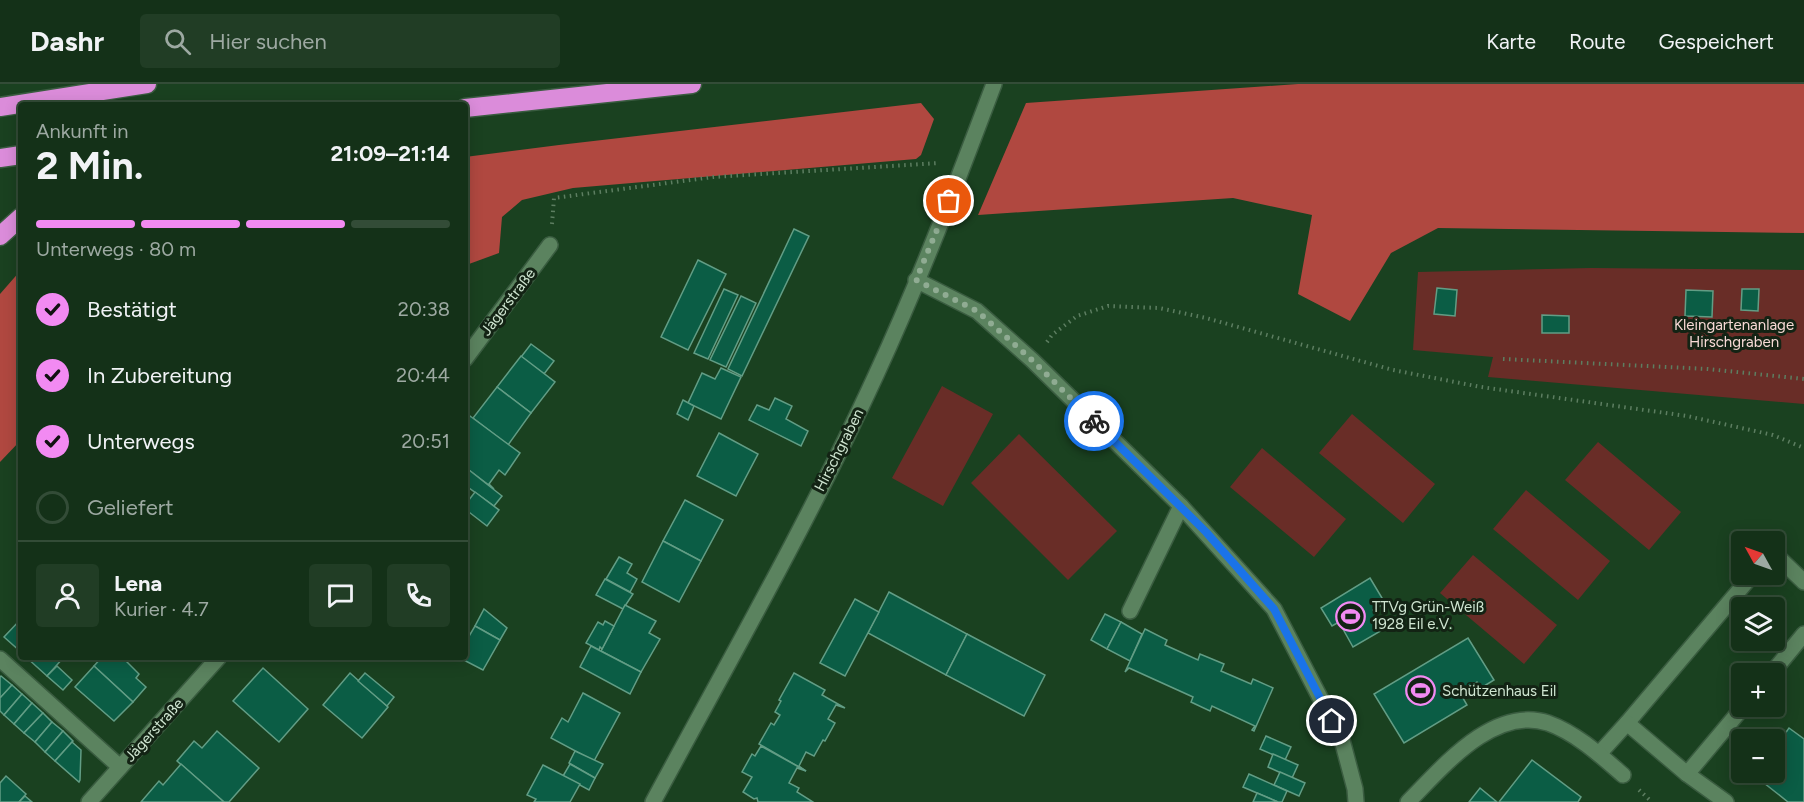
<!DOCTYPE html>
<html lang="de">
<meta charset="utf-8">
<style>
:root{--surface:#143118;--page:#213d25;--text:#f1f3f6;--muted:#9da9a2;--line:#334c37;--accent:#f28af2}
body{margin:0;font-family:Figtree,sans-serif;background:var(--page);color:var(--text);height:100vh;display:flex;flex-direction:column;font-size:22px;white-space:nowrap}
*{box-sizing:border-box;margin:0}
p{font-size:20px;color:var(--muted)}
.icon{flex:none;width:33px;height:33px;fill:none;stroke:currentColor;stroke-width:2;stroke-linecap:round;stroke-linejoin:round}
.map{position:relative;flex:1;overflow:hidden}
.drawer{position:absolute;left:18px;top:18px;width:450px;height:558px;display:flex;flex-direction:column;background:var(--surface);border-radius:6px;box-shadow:0 3px 15px #0003,0 0 0 2px var(--line)}
.drawer>*{flex:none}
.needle{width:39px;rotate:310deg}
.tools{position:absolute;left:1731px;top:447px;display:grid;gap:12px}
.tools a{display:grid;place-items:center;width:54px;height:54px;border-radius:6px;background:var(--surface);box-shadow:0 3px 15px #0003,0 0 0 2px var(--line);font-size:30px}
.pin{position:absolute;display:grid;place-items:center;width:51px;height:51px;color:#fff;margin:-26px;border:3px solid #fff;border-radius:50%;box-shadow:0 2px 6px #0007}
.courier{position:absolute;display:grid;place-items:center;width:60px;height:60px;margin:-30px;border:4px solid #1a73e8;border-radius:50%;background:#fff;color:#222;box-shadow:0 2px 8px #0007}
.overview em{font-style:normal;font-weight:700}
.overview div{display:flex;flex-direction:column-reverse}
.overview{display:flex;align-items:center;justify-content:space-between;height:102px;padding:0 18px}
h1{font-size:39px;font-weight:700;line-height:45px}
.bar{display:grid;grid-template-columns:repeat(4,1fr);gap:9px 6px;align-content:center;height:72px;padding:0 18px}
.bar i{height:8px;border-radius:4px;background:var(--line)}
.bar .selected{background:var(--accent)}
.bar p{grid-column:span 4}
.line{display:flex;align-items:center;gap:15px;padding:0 18px;border-top:2px solid var(--line)}
.line div{flex:1}
.round{display:grid;place-items:center;flex:none;width:63px;height:63px;border-radius:6px;background:var(--page)}
ol{padding:0 18px;list-style:none}
li{display:flex;align-items:center;gap:18px;height:66px}
li p{margin-inline-start:auto}
li .icon{padding:6px;border-radius:50%;background:var(--accent);color:#111;stroke-width:4}
li:last-child{color:var(--muted)}
li i{width:33px;height:33px;border:3px solid var(--line);border-radius:50%}
header{display:flex;align-items:center;gap:36px;box-sizing:border-box;height:84px;padding:0 30px;background:var(--surface);border-bottom:2px solid var(--line)}
header strong{font-size:28px}
nav{display:flex;gap:33px;margin-inline-start:auto;font-size:21px}
.search{width:420px;height:54px;background:var(--page);display:flex;align-items:center;gap:15px;box-sizing:border-box;padding:0 21px;border-radius:6px;color:var(--muted);font-size:22px}
.map>svg:first-child{display:block}
.green{fill:#692d27}
.forest{fill:#b04840}
.building{fill:#0b5d45;stroke:#629d85;stroke-width:1.5}
.lines{fill:none;stroke-linecap:round;stroke-linejoin:round}
.service-casing{stroke:#3a5c40;stroke-width:18}
.minor-casing{stroke:#3a5c40;stroke-width:18}
.tertiary-casing{stroke:#3a5c40;stroke-width:18}
.motorway-casing{stroke:#3a5c40;stroke-width:21}
.path{stroke:#5d7e61;stroke-width:4;stroke-dasharray:1.5 4.5;stroke-linecap:butt}
.service{stroke:#5b835f;stroke-width:15}
.minor{stroke:#5b835f;stroke-width:15}
.tertiary{stroke:#5b835f;stroke-width:15}
.motorway{stroke:#db8cda;stroke-width:18}
.done{stroke:#90ac93;stroke-width:6;stroke-dasharray:0 10.8}
.route{stroke:#1a73e8;stroke-width:8}
.labels{text-anchor:middle;stroke-width:6;stroke-linejoin:round;paint-order:stroke}
.street-label{font-size:15px;fill:#cfe5d1;stroke:#132314}
.park-label{font-size:15px;fill:#f7d9d5;stroke:#132314}
.poi-label{font-size:15px;fill:#cfe5d1;stroke:#132314;text-anchor:start}
</style>
<header>
<strong>Dashr</strong>
<div class="search"><svg class="icon" aria-label="search" viewBox="0 0 24 24"><circle cx="10" cy="10" r="6"/><path d="M15 15l6 6"/></svg>Hier suchen</div>
<nav><a>Karte</a><a>Route</a><a>Gespeichert</a></nav>
</header>
<div class="map">
<svg width="1804" height="718" viewBox="0 0 1804 718">
<rect width="100%" height="100%" fill="#1a4120"/>
<g class="green">
<polygon points="1591,184 1804,186 1804,320 1488,293 1493,273 1413,266 1418,188"/>
<polygon points="942,302 993,330 943,422 892,394"/>
<polygon points="1352,330 1435,400 1403,439 1319,369"/>
<polygon points="1019,350 1117,447 1068,496 971,399"/>
<polygon points="1598,358 1681,428 1649,466 1565,396"/>
<polygon points="1262,364 1346,435 1314,473 1230,403"/>
<polygon points="1526,406 1610,477 1578,516 1493,445"/>
<polygon points="1473,471 1557,541 1524,580 1440,509"/>
</g>
<g class="forest">
<polygon points="1298,0 1804,0 1804,149 1438,144 1391,169 1350,237 1298,210 1312,131 1233,114 978,131 1026,19"/>
<polygon points="921,19 934,35 921,71 916,75 573,104 522,116 502,133 499,169 469,180 465,180 465,73 559,61"/>
<polygon points="21,186 21,356 0,378 0,210"/>
</g>
<g class="building">
<polygon points="794,145 809,152 742,292 728,285"/>
<polygon points="698,176 726,190 688,266 661,253"/>
<polygon points="1437,204 1457,206 1455,232 1434,230"/>
<polygon points="724,205 738,211 708,275 694,269"/>
<polygon points="1742,205 1759,205 1758,227 1741,226"/>
<polygon points="1686,206 1713,207 1712,233 1685,232"/>
<polygon points="741,212 756,219 726,283 710,276"/>
<polygon points="1542,231 1569,232 1569,249 1542,249"/>
<polygon points="531,260 554,277 544,290 521,273"/>
<polygon points="521,272 555,298 531,329 497,303"/>
<polygon points="721,284 741,293 721,335 688,319 702,289 715,295"/>
<polygon points="497,303 531,329 508,361 473,334"/>
<polygon points="775,314 792,322 786,335 808,347 801,362 749,336 757,321 769,326"/>
<polygon points="683,316 694,322 688,336 677,330"/>
<polygon points="470,332 520,369 505,391 499,386 489,400 494,405 465,383 465,339"/>
<polygon points="719,349 758,370 736,412 697,392"/>
<polygon points="469,386 502,412 494,422 465,401 465,392"/>
<polygon points="475,408 499,426 487,442 465,425 465,421"/>
<polygon points="685,416 723,436 701,477 663,457"/>
<polygon points="663,457 701,477 679,518 642,498"/>
<polygon points="619,473 632,480 627,489 637,495 630,508 606,495"/>
<polygon points="1370,494 1385,519 1373,526 1384,545 1353,563 1339,538 1332,542 1321,524"/>
<polygon points="605,495 633,510 623,525 596,511"/>
<polygon points="889,508 967,550 946,591 868,549"/>
<polygon points="855,515 879,528 845,592 820,579"/>
<polygon points="625,521 656,537 649,549 660,555 641,588 601,567"/>
<polygon points="484,525 507,544 500,556 475,542"/>
<polygon points="1105,530 1121,538 1107,565 1091,556"/>
<polygon points="20,536 21,537 21,568 4,553"/>
<polygon points="605,537 614,542 602,565 600,563 599,566 586,559 598,538 603,541"/>
<polygon points="1121,538 1142,550 1130,577 1107,565"/>
<polygon points="475,542 500,556 483,586 458,573 465,573 465,559"/>
<polygon points="1145,545 1167,556 1165,561 1198,576 1200,570 1224,580 1221,587 1251,600 1253,595 1273,604 1254,647 1252,646 1255,642 1212,622 1210,627 1191,618 1193,613 1129,584 1125,588"/>
<polygon points="967,550 1045,591 1024,632 946,591"/>
<polygon points="1468,554 1494,596 1481,604 1477,598 1460,609 1467,621 1404,659 1374,610"/>
<polygon points="591,562 641,588 630,610 580,583"/>
<polygon points="26,573 64,573 47,592"/>
<polygon points="102,573 122,573 139,590 136,594 146,603 133,618 94,582"/>
<polygon points="57,582 72,596 63,606 47,592"/>
<polygon points="94,582 133,618 114,637 75,603"/>
<polygon points="263,584 308,625 279,658 233,617"/>
<polygon points="350,589 388,623 362,654 323,621"/>
<polygon points="365,589 394,613 387,622 358,597"/>
<polygon points="794,589 825,606 822,611 845,624 836,621 828,635 835,639 825,657 823,656 814,672 806,668 799,682 806,687 759,660 771,639 774,641 780,631 775,628 781,617 779,616"/>
<polygon points="1,592 12,601 0,614 0,593"/>
<polygon points="12,601 22,610 4,631 0,627 0,614"/>
<polygon points="583,609 620,629 594,677 551,654 562,634 568,638"/>
<polygon points="22,610 32,619 14,640 4,631"/>
<polygon points="32,619 43,629 24,649 14,640"/>
<polygon points="43,629 52,638 35,658 24,649"/>
<polygon points="52,638 63,647 45,668 35,658"/>
<polygon points="1789,644 1804,655 1804,718 1788,718 1759,695 1764,688 1774,688 1774,676 1783,665 1777,661"/>
<polygon points="63,647 73,657 55,677 45,668"/>
<polygon points="217,647 259,684 229,718 224,718 177,677 194,657 202,664"/>
<polygon points="1266,652 1291,663 1285,676 1260,665"/>
<polygon points="72,658 81,666 80,696 79,698 55,677"/>
<polygon points="761,662 806,687 797,684 789,699 799,704 797,708 813,718 758,718 757,714 754,715 743,708 752,693 742,688 752,670 755,672"/>
<polygon points="575,667 603,680 595,694 569,679"/>
<polygon points="1273,670 1298,681 1292,694 1268,683"/>
<polygon points="1532,676 1581,713 1578,718 1499,718"/>
<polygon points="181,680 224,718 141,718 159,697 163,701"/>
<polygon points="570,680 595,694 589,706 563,692"/>
<polygon points="543,681 580,700 570,718 534,718 536,715 527,711"/>
<polygon points="1280,688 1305,699 1299,712 1274,701"/>
<polygon points="1249,690 1287,707 1282,718 1278,718 1243,703"/>
<polygon points="6,692 26,710 19,718 0,718 0,699"/>
<polygon points="1480,704 1497,718 1469,718"/>
<polygon points="1257,709 1278,718 1253,718"/>
<polygon points="25,712 32,718 19,718"/>
</g>
<g class="lines">
<defs>
<g id="service">
<polyline points="1774,477 1780,475 1804,498"/>
<polyline points="1130,527 1181,422"/>
<polyline points="0,575 120,683"/>
<polyline points="1771,590 1804,550"/>
<polyline points="1627,639 1753,490"/>
<polyline points="1599,670 1627,639 1687,690 1726,718"/>
<polyline points="1687,690 1744,622"/>
</g>
<g id="minor">
<polyline points="916,196 977,227 1032,276 1181,422 1274,525 1342,656 1355,705 1356,718"/>
<polyline points="465,275 550,161"/>
<polyline points="89,718 219,573"/>
<path d="M1408,718c34,-34 85,-97 140,-79 28,10 52,32 75,52"/>
</g>
<path id="tertiary" d="M653,718c76,-141 156,-281 223,-427 44,-95 81,-193 118,-291"/>
<g id="motorway">
<polyline points="0,23 147,0"/>
<polyline points="465,24 692,0"/>
<polyline points="0,74 21,71"/>
<polyline points="0,152 21,133"/>
</g>
</defs>
<use href="#service" class="service-casing"/>
<use href="#minor" class="minor-casing"/>
<use href="#tertiary" class="tertiary-casing"/>
<use href="#motorway" class="motorway-casing"/>
<g class="path">
<polyline points="552,140 554,114 713,93 939,79"/>
<polyline points="1047,258 1052,251 1077,232 1108,222 1159,224 1206,234 1393,286 1481,303 1687,332 1773,351 1804,364"/>
<polyline points="1503,275 1708,285 1804,295"/>
<polyline points="1639,706 1652,718"/>
</g>
<use href="#service" class="service"/>
<use href="#minor" class="minor"/>
<use href="#tertiary" class="tertiary"/>
<use href="#motorway" class="motorway"/>
</g>
<g class="lines">
<polyline class="done" points="949,117 916,196 977,227 1032,276 1094,337"/>
<polyline class="route" points="1094,337 1206,448 1274,525 1332,637"/>
</g>
<defs>
<symbol id="stadium-ring" viewBox="-11 -11 22 22"><circle r="9.5" fill="#132314" stroke="#f28af2" stroke-width="1.5"/><path d="M0-5a6.5 5 0 1 0 0 10a6.5 5 0 1 0 0-10ZM-3.5-1.8h7v3.6h-7Z" fill="#f28af2"/></symbol>
</defs>
<g fill-rule="evenodd">
<use href="#stadium-ring" x="1334" y="516" width="33" height="33"/>
<use href="#stadium-ring" x="1404" y="590" width="33" height="33"/>
</g>
<g class="labels">
<g class="street-label">
<text transform="translate(508 218) rotate(-53)" y="5">Jägerstraße</text>
<text transform="translate(839 366) rotate(-63)" y="5">Hirschgraben</text>
<text transform="translate(154 646) rotate(-48)" y="5">Jägerstraße</text>
</g>
<g class="park-label">
<text x="1734" y="246">Kleingartenanlage<tspan x="1734" dy="17">Hirschgraben</tspan></text>
</g>
<g class="poi-label">
<text x="1372" y="528">TTVg Grün-Weiß<tspan x="1372" dy="17">1928 Eil e.V.</tspan></text>
<text x="1442" y="612">Schützenhaus Eil</text>
</g>
</g>
</svg>
<div class="tools">
<a><svg class="needle" viewBox="-14 -14 28 28"><path d="M0-13l5 13h-10z" fill="#e53935"/><path d="M0 13l5-13h-10z" fill="#9da9a2"/></svg></a>
<a><svg class="icon" aria-label="layers" viewBox="0 0 24 24"><path d="M12 4l9 5-9 5-9-5zM3 14l9 5 9-5"/></svg></a>
<a>+</a>
<a>−</a>
</div>
<div class="pin" style="left:949px;top:117px;background:#ea580c"><svg class="icon" aria-label="bag" viewBox="0 0 24 24"><path d="M5 8h14l-1 12H6zM9 8a3 3 0 0 1 6 0"/></svg></div>
<div class="pin" style="left:1332px;top:637px;background:#1f2937"><svg class="icon" aria-label="home" viewBox="0 0 24 24"><path d="M3 11l9-7 9 7M6 9v11h12V9"/></svg></div>
<div class="courier" style="left:1094px;top:337px"><svg class="icon" aria-label="bike" viewBox="0 0 24 24"><circle cx="6" cy="16" r="4"/><circle cx="18" cy="16" r="4"/><path d="M6 16l4-8h5l3 8M10 8l3 8H6M13 5h3"/></svg></div>
<section class="drawer">
<div class="overview"><div><h1>2 Min.</h1><p>Ankunft in</p></div><em>21:09–21:14</em></div>
<div class="bar"><i class="selected"></i><i class="selected"></i><i class="selected"></i><i></i><p>Unterwegs · 80 m</p></div>
<ol>
<li><svg class="icon" aria-label="check" viewBox="0 0 24 24"><path d="M5 12l5 5 9-10"/></svg>Bestätigt<p>20:38</p></li>
<li><svg class="icon" aria-label="check" viewBox="0 0 24 24"><path d="M5 12l5 5 9-10"/></svg>In Zubereitung<p>20:44</p></li>
<li><svg class="icon" aria-label="check" viewBox="0 0 24 24"><path d="M5 12l5 5 9-10"/></svg>Unterwegs<p>20:51</p></li>
<li><i></i>Geliefert</li>
</ol>
<div class="line" style="height:108px"><a class="round"><svg class="icon" aria-label="person" viewBox="0 0 24 24"><circle cx="12" cy="8" r="4"/><path d="M4 21q1-7 8-7t8 7"/></svg></a><div><b>Lena</b><p>Kurier · 4.7</p></div><a class="round"><svg class="icon" aria-label="chat" viewBox="0 0 24 24"><path d="M4 5h16v11H9l-5 4z"/></svg></a><a class="round"><svg class="icon" aria-label="phone" viewBox="0 0 24 24"><path d="M5 4h4l2 5-3 2q2 4 5 5l2-3 5 2v4C11 20 4 13 5 4z"/></svg></a></div>
</section>
</div>
